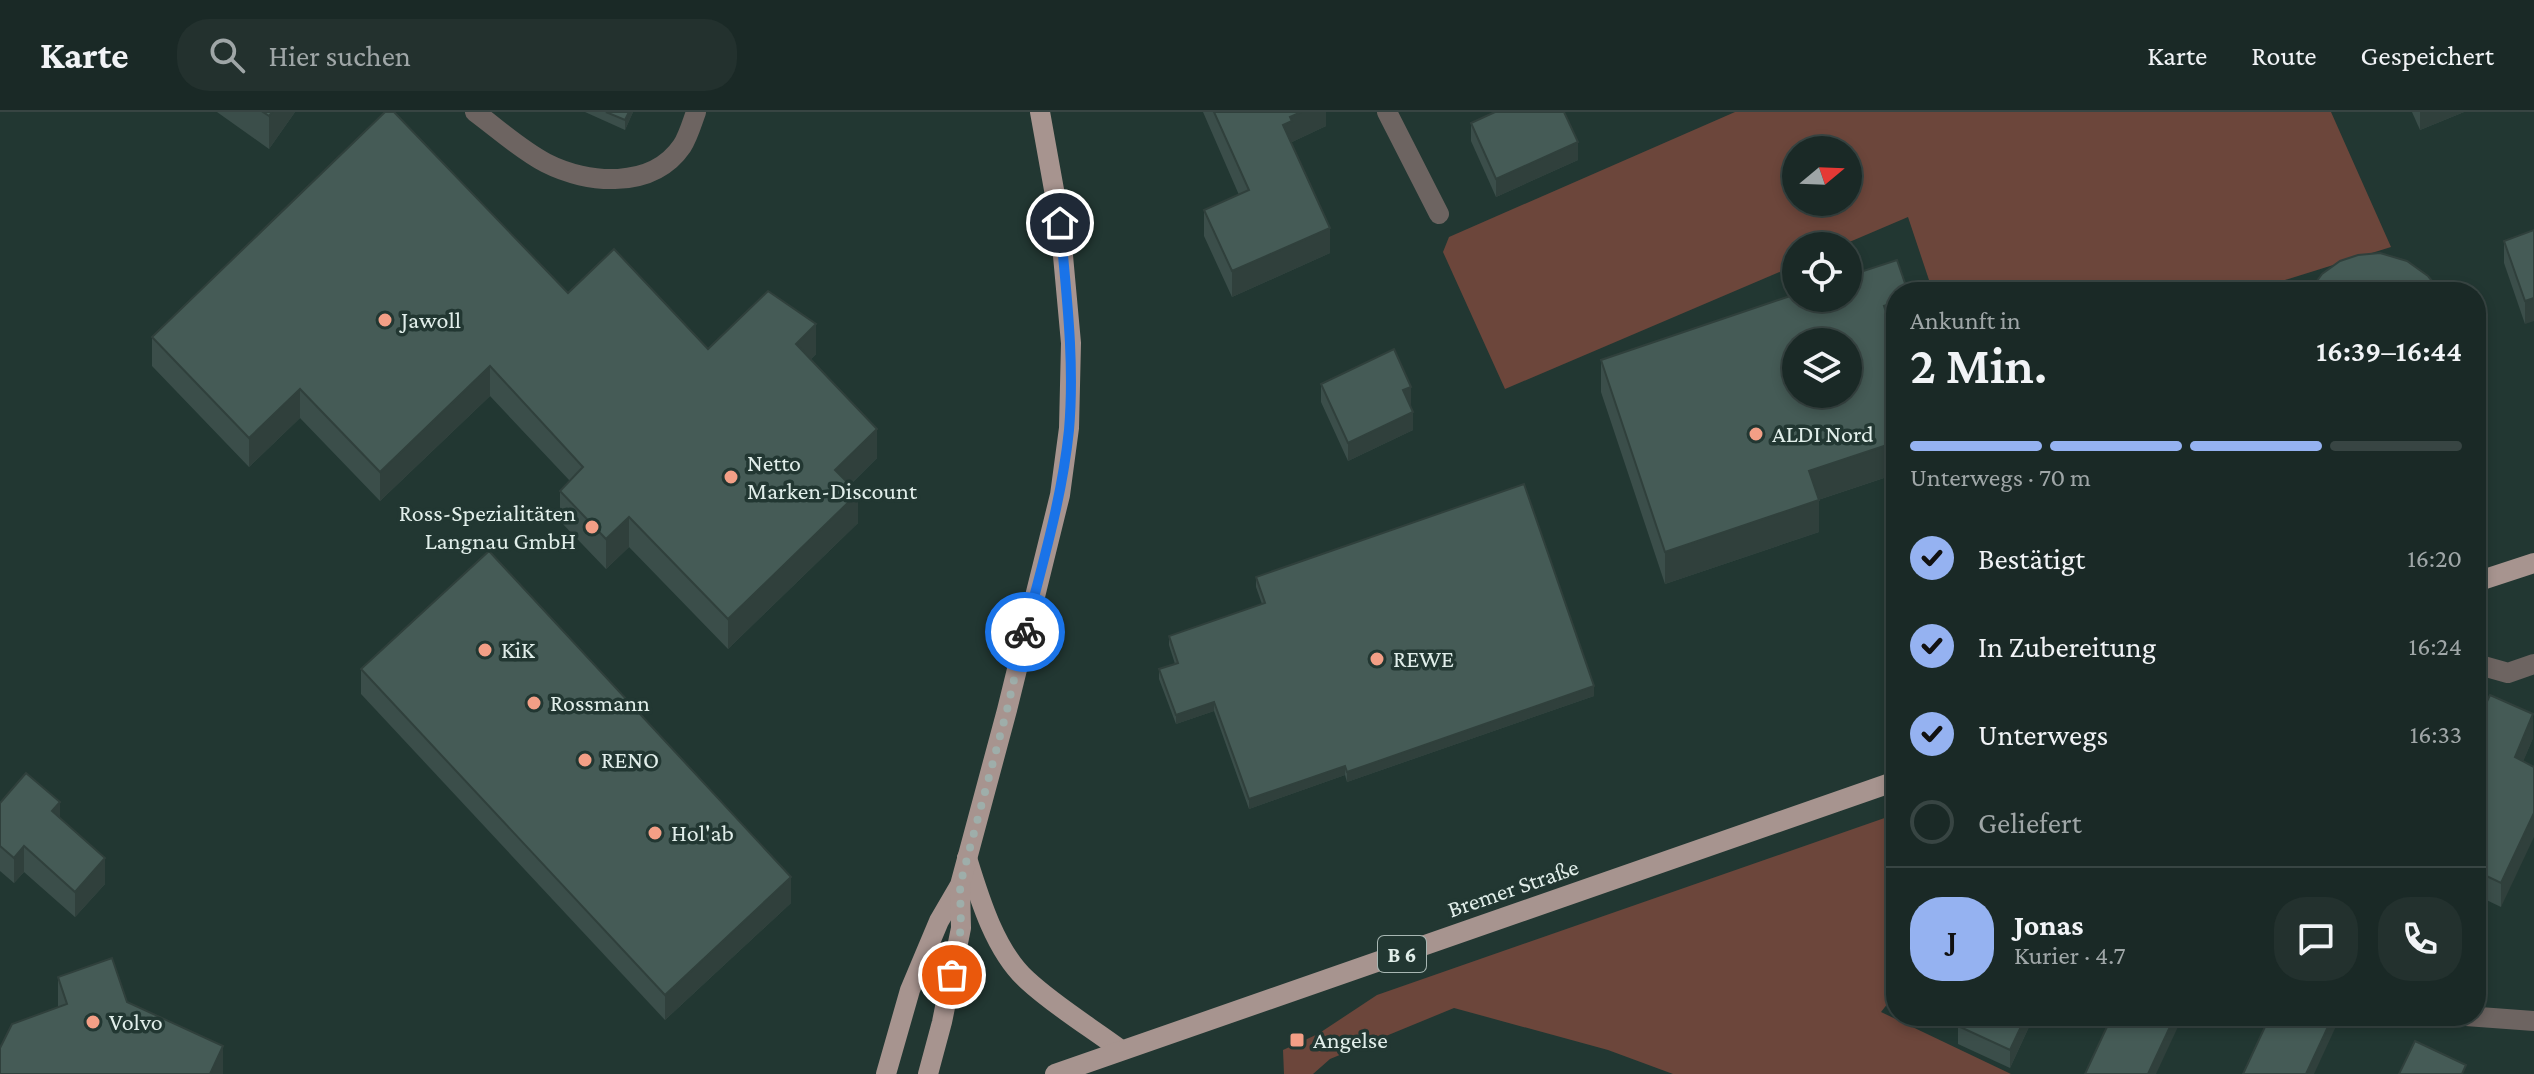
<!DOCTYPE html>
<html lang="de">
<meta charset="utf-8">
<style>
:root{--surface:#1a2926;--page:#23312e;--text:#f1f3f6;--muted:#9fa6a7;--line:#384543;--accent:#95b2f1}
body{margin:0;font-family:"Crimson Pro",serif;background:var(--page);color:var(--text);height:100vh;display:flex;flex-direction:column;font-size:30px;white-space:nowrap}
*{box-sizing:border-box;margin:0}
p{font-size:26px;color:var(--muted)}
.icon{flex:none;width:44px;height:44px;fill:none;stroke:currentColor;stroke-width:2;stroke-linecap:round;stroke-linejoin:round}
.map{position:relative;flex:1;overflow:hidden}
.side{position:absolute;left:1886px;top:170px;width:600px;height:744px;display:flex;flex-direction:column;background:var(--surface);border-radius:32px;box-shadow:0 4px 12px #0003,0 0 0 2px var(--line)}
.side>*{flex:none}
.needle{width:52px;rotate:71deg}
.tools{position:absolute;left:1782px;top:24px;display:grid;gap:16px}
.tools a{display:grid;place-items:center;width:80px;height:80px;border-radius:50%;background:var(--surface);box-shadow:0 4px 12px #0003,0 0 0 2px var(--line);font-size:40px}
.pin{position:absolute;display:grid;place-items:center;width:68px;height:68px;color:#fff;margin:-34px;border:4px solid #fff;border-radius:50%;box-shadow:0 2px 8px #0007}
.courier{position:absolute;display:grid;place-items:center;width:80px;height:80px;margin:-40px;border:6px solid #1a73e8;border-radius:50%;background:#fff;color:#222;box-shadow:0 2px 10px #0007}
.headline em{font-style:normal;font-weight:600}
.headline div{display:flex;flex-direction:column-reverse}
.headline{display:flex;align-items:center;justify-content:space-between;height:136px;padding:0 24px}
h1{font-size:52px;font-weight:600;line-height:60px}
.bar{display:grid;grid-template-columns:repeat(4,1fr);gap:12px 8px;align-content:center;height:96px;padding:0 24px}
.bar i{height:10px;border-radius:6px;background:var(--line)}
.bar .active{background:var(--accent)}
.bar p{grid-column:span 4}
.line{display:flex;align-items:center;gap:20px;padding:0 24px;border-top:2px solid var(--line)}
.line div{flex:1}
.round{display:grid;place-items:center;flex:none;width:84px;height:84px;border-radius:32px;background:var(--page)}
ol{padding:0 24px;list-style:none}
li{display:flex;align-items:center;gap:24px;height:88px}
li p{margin-inline-start:auto}
li .icon{padding:8px;border-radius:50%;background:var(--accent);color:#111;stroke-width:4}
li:last-child{color:var(--muted)}
li i{width:44px;height:44px;border:4px solid var(--line);border-radius:50%}
header{display:flex;align-items:center;gap:48px;box-sizing:border-box;height:112px;padding:0 40px;background:var(--surface);border-bottom:2px solid var(--line)}
header strong{font-size:38px}
nav{display:flex;gap:44px;margin-inline-start:auto;font-size:28px}
.search{width:560px;height:72px;background:var(--page);display:flex;align-items:center;gap:20px;box-sizing:border-box;padding:0 28px;border-radius:32px;color:var(--muted);font-size:30px}
.map>svg:first-child{display:block}
.green{fill:#6c463b;fill-rule:evenodd}
.lines{fill:none;stroke-linecap:round;stroke-linejoin:round}
.minor{stroke:#6d6461;stroke-width:20}
.major{stroke:#a7948f;stroke-width:20}
.wall{fill:#3b4e4a}
.shaded-wall{fill:#30403c}
.building{fill:#455b56;stroke:#30403c;stroke-width:2;fill-rule:evenodd}
.done{stroke:#9eaeaa;stroke-width:8;stroke-dasharray:0 14.4}
.route{stroke:#1a73e8;stroke-width:10}
.poi-dot{fill:#f39f86;stroke:#223732;stroke-width:3}
.labels{text-anchor:middle;stroke-width:7;stroke-linejoin:round;paint-order:stroke}
.shield{fill:#223732;stroke:#a8b7b3;stroke-width:2}
.shield-label{font-size:22px;font-weight:bold;fill:#e1eeea}
.poi-label{font-size:24px;fill:#e1eeea;stroke:#223732;text-anchor:start}
.street-label{font-size:24px;fill:#e1eeea;stroke:#223732}
</style>
<header>
<strong>Karte</strong>
<div class="search"><svg class="icon" aria-label="search" viewBox="0 0 24 24"><circle cx="10" cy="10" r="6"/><path d="M15 15l6 6"/></svg>Hier suchen</div>
<nav><a>Karte</a><a>Route</a><a>Gespeichert</a></nav>
</header>
<div class="map">
<svg width="2534" height="962" viewBox="0 0 2534 962">
<rect width="100%" height="100%" fill="#223732"/>
<g class="green">
<path d="M1735,0h596l60,135 -106,33 -2,12h-350l-25,-75 -68,29h-44v19l-291,124 -62,-137 6,-15zM1796,38h52v52h-52z"/>
<polygon points="1896,702 1896,881 1881,900 2011,962 1673,962 1608,938 1454,896 1330,947 1313,962 1284,962 1283,938 1318,922 1377,883"/>
</g>
<g class="lines">
<g class="minor">
<path d="M475,0c23,17 46,38 71,51 41,21 106,27 136,-17 6,-9 10,-23 14,-34"/>
<polyline points="1387,0 1439,102"/>
<polyline points="2476,552 2508,561 2534,552"/>
<polyline points="2466,904 2534,909"/>
</g>
<g class="major">
<polyline points="2476,470 2534,451"/>
<path d="M967,746c12,39 28,93 60,122 28,26 63,47 94,70"/>
<polyline points="886,962 910,878 939,809 960,773 1007,598 1060,383 1069,316 1071,231 1060,111 1040,0"/>
<polyline points="928,962 942,910 961,816 960,774"/>
<polyline points="1055,962 1896,669"/>
</g>
</g>
<g class="wall">
<polygon points="217,0 295,0 269,37"/>
<polygon points="585,0 633,0 625,18"/>
<polygon points="1203,0 1326,0 1326,14 1292,30 1292,33 1330,141 1232,185 1204,124 1204,98 1239,83"/>
<polygon points="2412,0 2464,0 2420,18"/>
<polygon points="1471,11 1578,48 1496,85 1471,29"/>
<polygon points="2534,118 2525,212 2504,151 2504,129"/>
<polygon points="568,181 708,237 816,242 810,248 877,346 850,373 858,411 728,537 629,435 606,457 560,409 560,379 570,369 490,284 380,389 300,306 249,355 152,254 152,225"/>
<polygon points="1893,223 1896,231 1896,362 1818,388 1819,420 1665,472 1601,280 1601,248"/>
<polygon points="1321,272 1411,293 1410,293 1413,318 1348,349 1321,290"/>
<polygon points="1256,465 1594,584 1347,670 1345,663 1249,697 1214,599 1176,612 1159,567 1159,557 1175,552 1169,533 1169,524 1262,492 1256,475"/>
<polygon points="361,557 791,791 665,908 361,582"/>
<polygon points="2476,613 2533,626 2523,649 2501,795 2476,783"/>
<polygon points="0,691 60,706 105,772 75,805 24,760 14,771 0,759"/>
<polygon points="58,865 127,890 223,962 58,895"/>
<polygon points="1963,904 2034,904 2010,956 1958,932 1958,914"/>
</g>
<g class="shaded-wall">
<polygon points="272,0 295,0 269,37 269,4"/>
<polygon points="629,0 633,0 625,18 625,8"/>
<polygon points="1301,0 1326,0 1326,14 1292,30 1292,35 1283,13 1290,5"/>
<polygon points="2420,0 2464,0 2420,18"/>
<polygon points="1578,30 1578,48 1496,85 1496,67"/>
<polygon points="1330,116 1330,141 1232,185 1232,159"/>
<polygon points="2534,186 2534,209 2525,212 2525,189"/>
<polygon points="1896,190 1896,222 1884,226 1884,194"/>
<polygon points="816,212 816,242 796,262 796,232"/>
<polygon points="490,254 490,284 380,389 380,360"/>
<polygon points="1411,275 1411,293 1403,296 1403,278"/>
<polygon points="300,277 300,306 249,355 249,326"/>
<polygon points="1413,300 1413,318 1348,349 1348,331"/>
<polygon points="877,317 877,346 835,387 835,358"/>
<polygon points="1896,330 1896,362 1809,391 1809,359"/>
<polygon points="858,381 858,411 728,537 728,507"/>
<polygon points="1819,388 1819,420 1665,472 1665,440"/>
<polygon points="629,405 629,435 606,457 606,427"/>
<polygon points="1594,574 1594,584 1347,670 1347,660"/>
<polygon points="1214,590 1214,599 1176,612 1176,603"/>
<polygon points="2533,602 2533,626 2515,669 2515,645"/>
<polygon points="1345,654 1345,663 1249,697 1249,687"/>
<polygon points="60,690 60,716 52,699"/>
<polygon points="2534,701 2534,725 2501,795 2501,771"/>
<polygon points="24,734 24,760 14,771 14,746"/>
<polygon points="105,746 105,772 75,805 75,780"/>
<polygon points="791,765 791,791 665,908 665,883"/>
<polygon points="2026,904 2034,904 2010,956 2010,938"/>
<polygon points="2175,904 2183,904 2156,962 2148,962"/>
<polygon points="2333,904 2338,904 2338,910 2314,962 2306,962"/>
<polygon points="223,934 223,962 210,962"/>
</g>
<g class="building">
<polygon points="263,0 272,0 269,4"/>
<polygon points="385,0 394,0 568,181 614,137 708,237 768,179 816,212 796,232 877,317 835,358 858,381 728,507 629,405 606,427 560,379 583,355 490,254 380,360 300,277 249,326 152,225"/>
<polygon points="606,0 629,0 625,8"/>
<polygon points="1214,0 1301,0 1290,5 1292,9 1283,13 1330,116 1232,159 1204,98 1249,78"/>
<polygon points="1495,0 1564,0 1578,30 1496,67 1471,11"/>
<polygon points="2534,118 2534,186 2525,189 2504,129"/>
<polygon points="2380,141 2407,149 2428,164 2441,180 2309,180 2322,162 2340,149 2358,143"/>
<path d="M1897,148l11,32h-12v10l-12,4 12,37v99l-87,29 10,29 -154,52 -64,-192 195,-66v4h52v-22zM1796,230h52v52h-52z"/>
<polygon points="1394,237 1411,275 1403,278 1413,300 1348,331 1321,272"/>
<polygon points="1524,372 1594,574 1347,660 1345,654 1249,687 1214,590 1176,603 1159,557 1178,551 1169,524 1265,491 1256,465"/>
<polygon points="489,439 791,765 665,883 361,557"/>
<polygon points="2490,583 2533,602 2515,645 2534,655 2534,701 2501,771 2476,759 2476,613"/>
<polygon points="26,661 60,690 52,699 105,746 75,780 24,734 14,746 0,734 0,691"/>
<polygon points="112,846 127,890 223,934 210,962 0,962 0,936 12,912 67,892 58,865"/>
<polygon points="1963,904 2026,904 2010,938 1958,914"/>
<polygon points="2112,904 2175,904 2148,962 2085,962"/>
<polygon points="2270,904 2333,904 2306,962 2243,962"/>
<polygon points="2415,929 2466,953 2462,962 2399,962"/>
</g>
<g class="lines">
<polyline class="done" points="952,863 961,816 960,773 1007,598 1025,520"/>
<path class="route" d="M1025,520c17,-67 37,-133 44,-202 6,-69 -3,-139 -9,-207"/>
</g>
<g class="poi-dot">
<circle cx="385" cy="208" r="8"/>
<circle cx="1756" cy="322" r="8"/>
<circle cx="731" cy="365" r="8"/>
<circle cx="592" cy="415" r="8"/>
<circle cx="485" cy="538" r="8"/>
<circle cx="1377" cy="547" r="8"/>
<circle cx="534" cy="591" r="8"/>
<circle cx="585" cy="648" r="8"/>
<circle cx="655" cy="721" r="8"/>
<circle cx="93" cy="910" r="8"/>
<rect x="1289" y="920" width="16" height="16" rx="4"/>
</g>
<g class="labels">
<rect class="shield" x="1378" y="824" width="48" height="36" rx="6"/>
<g class="shield-label">
<text x="1402" y="850">B 6</text>
</g>
<g class="poi-label">
<text x="401" y="216">Jawoll</text>
<text x="1772" y="330">ALDI Nord</text>
<text x="747" y="359">Netto<tspan x="747" dy="28">Marken-Discount</tspan></text>
<text x="576" y="409" text-anchor="end">Ross-Spezialitäten<tspan x="576" dy="28">Langnau GmbH</tspan></text>
<text x="501" y="546">KiK</text>
<text x="1393" y="555">REWE</text>
<text x="550" y="599">Rossmann</text>
<text x="601" y="656">RENO</text>
<text x="671" y="729">Hol'ab</text>
<text x="109" y="918">Volvo</text>
<text x="1313" y="936">Angelse</text>
</g>
<g class="street-label">
<text transform="translate(1513 776) rotate(-19)" y="8">Bremer Straße</text>
</g>
</g>
</svg>
<div class="tools">
<a><svg class="needle" viewBox="-14 -14 28 28"><path d="M0-13l5 13h-10z" fill="#e53935"/><path d="M0 13l5-13h-10z" fill="#9fa6a7"/></svg></a>
<a><svg class="icon" aria-label="locate" viewBox="0 0 24 24"><circle cx="12" cy="12" r="6"/><path d="M12 2v4M12 18v4M2 12h4M18 12h4"/></svg></a>
<a><svg class="icon" aria-label="layers" viewBox="0 0 24 24"><path d="M12 4l9 5-9 5-9-5zM3 14l9 5 9-5"/></svg></a>
</div>
<div class="pin" style="left:952px;top:863px;background:#ea580c"><svg class="icon" aria-label="bag" viewBox="0 0 24 24"><path d="M5 8h14l-1 12H6zM9 8a3 3 0 0 1 6 0"/></svg></div>
<div class="pin" style="left:1060px;top:111px;background:#1f2937"><svg class="icon" aria-label="home" viewBox="0 0 24 24"><path d="M3 11l9-7 9 7M6 9v11h12V9"/></svg></div>
<div class="courier" style="left:1025px;top:520px"><svg class="icon" aria-label="bike" viewBox="0 0 24 24"><circle cx="6" cy="16" r="4"/><circle cx="18" cy="16" r="4"/><path d="M6 16l4-8h5l3 8M10 8l3 8H6M13 5h3"/></svg></div>
<section class="side">
<div class="headline"><div><h1>2 Min.</h1><p>Ankunft in</p></div><em>16:39–16:44</em></div>
<div class="bar"><i class="active"></i><i class="active"></i><i class="active"></i><i></i><p>Unterwegs · 70 m</p></div>
<ol>
<li><svg class="icon" aria-label="check" viewBox="0 0 24 24"><path d="M5 12l5 5 9-10"/></svg>Bestätigt<p>16:20</p></li>
<li><svg class="icon" aria-label="check" viewBox="0 0 24 24"><path d="M5 12l5 5 9-10"/></svg>In Zubereitung<p>16:24</p></li>
<li><svg class="icon" aria-label="check" viewBox="0 0 24 24"><path d="M5 12l5 5 9-10"/></svg>Unterwegs<p>16:33</p></li>
<li><i></i>Geliefert</li>
</ol>
<div class="line" style="height:144px"><b class="round" style="background:var(--accent);color:#111">J</b><div><b>Jonas</b><p>Kurier · 4.7</p></div><a class="round"><svg class="icon" aria-label="chat" viewBox="0 0 24 24"><path d="M4 5h16v11H9l-5 4z"/></svg></a><a class="round"><svg class="icon" aria-label="phone" viewBox="0 0 24 24"><path d="M5 4h4l2 5-3 2q2 4 5 5l2-3 5 2v4C11 20 4 13 5 4z"/></svg></a></div>
</section>
</div>
